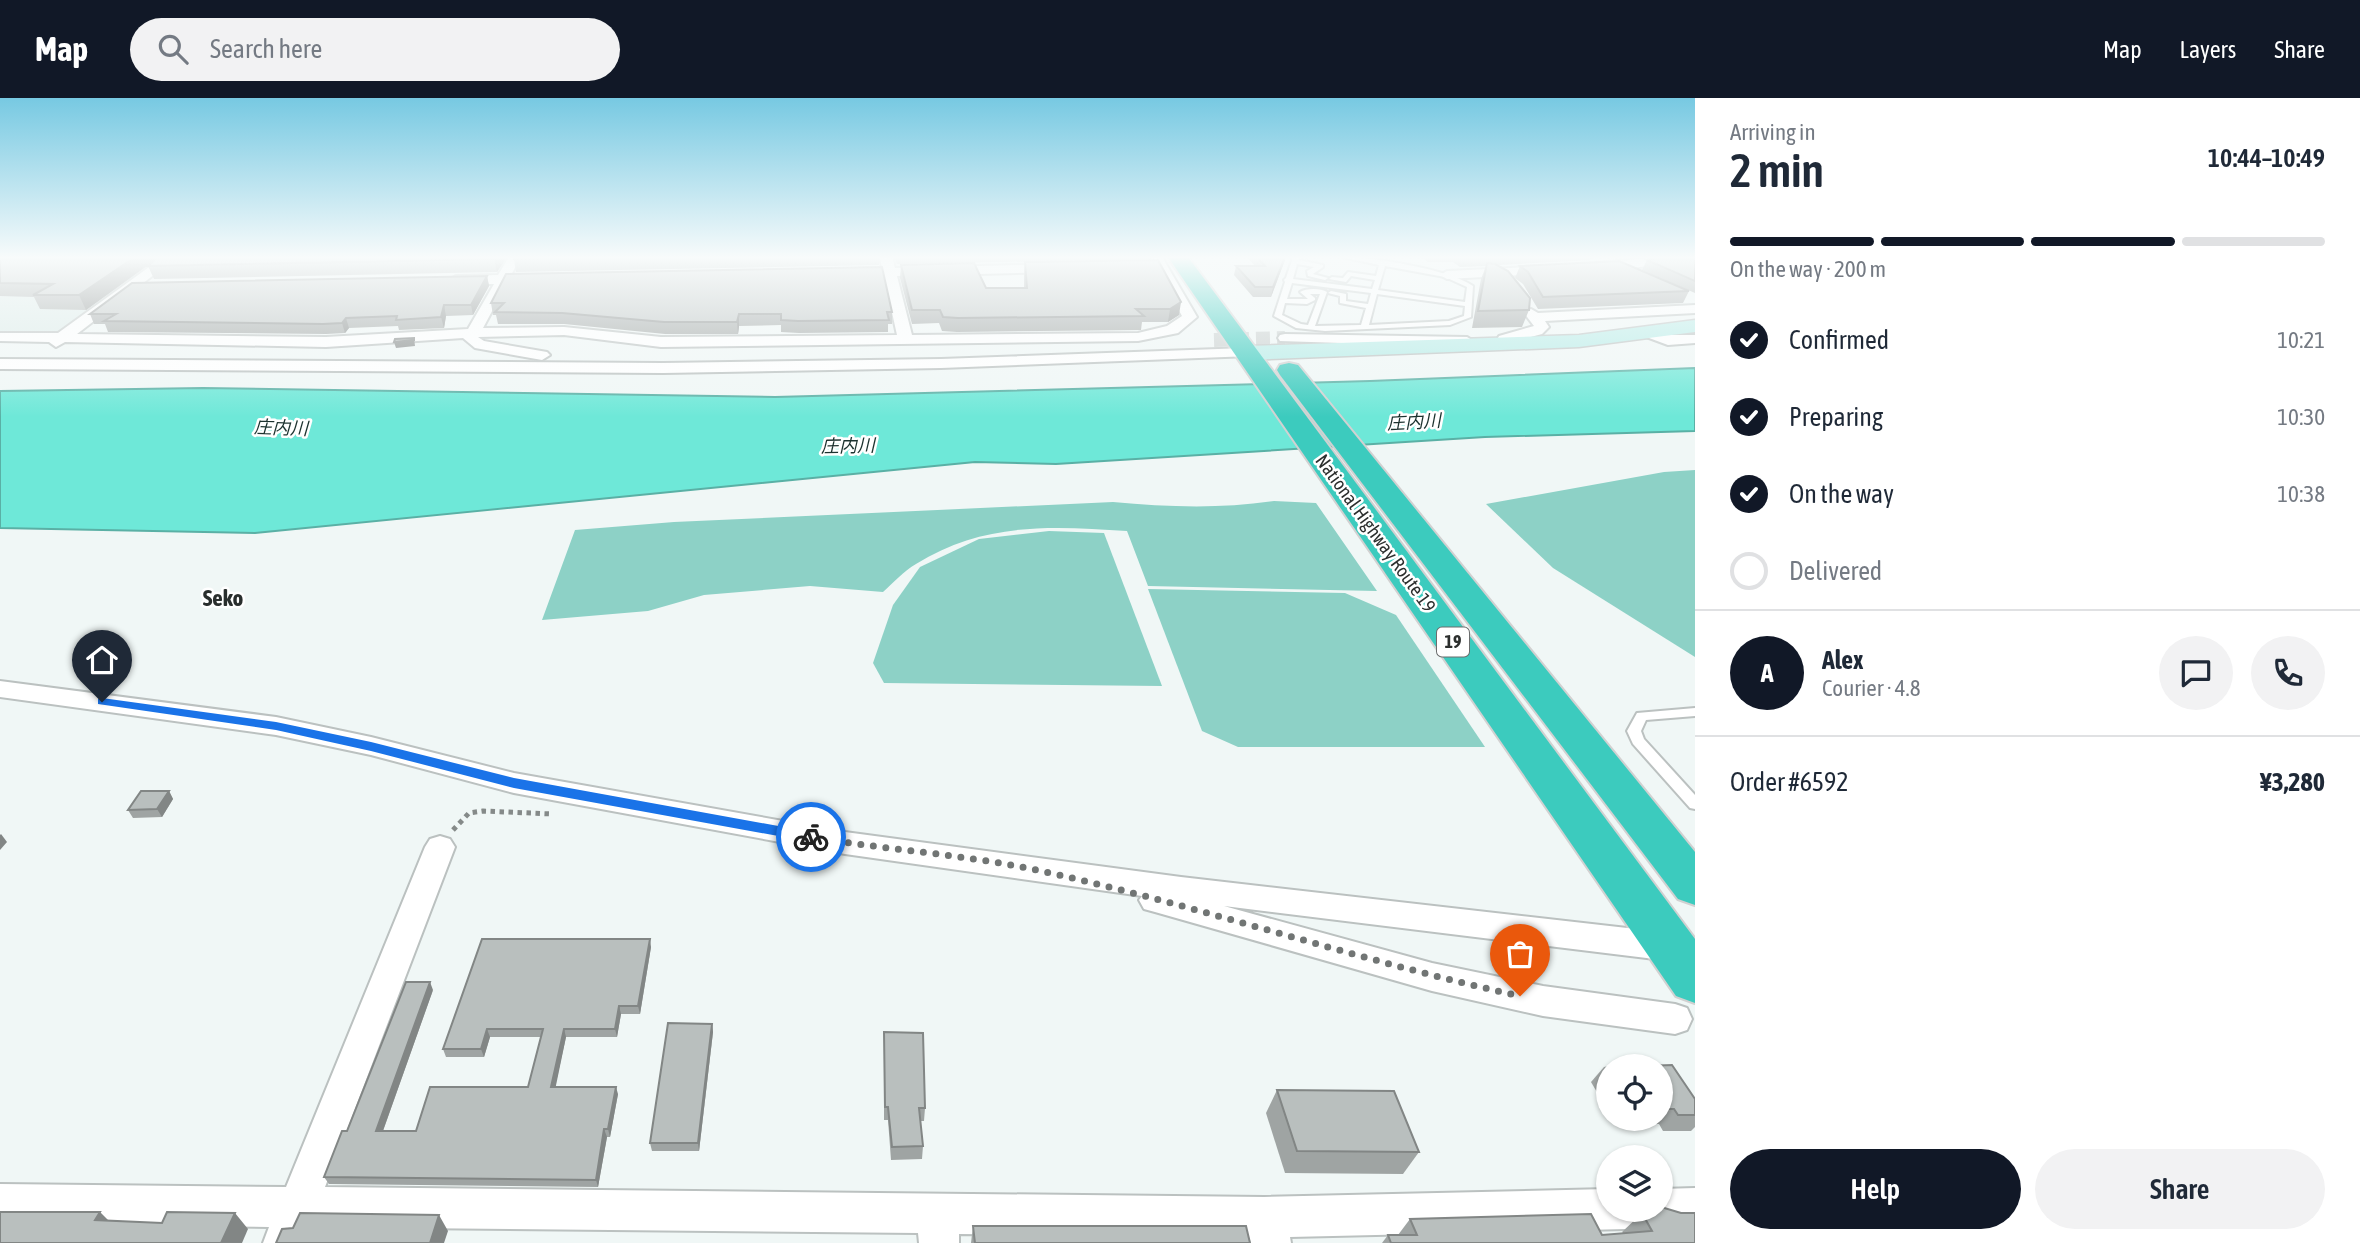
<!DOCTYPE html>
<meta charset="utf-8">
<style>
:root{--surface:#fff;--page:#f2f2f3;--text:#1f2937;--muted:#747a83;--line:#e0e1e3;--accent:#111827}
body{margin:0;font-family:"Asap Condensed","Noto Sans JP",sans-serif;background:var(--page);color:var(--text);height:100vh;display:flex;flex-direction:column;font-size:26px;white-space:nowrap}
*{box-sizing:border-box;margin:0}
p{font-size:23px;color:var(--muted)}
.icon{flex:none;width:38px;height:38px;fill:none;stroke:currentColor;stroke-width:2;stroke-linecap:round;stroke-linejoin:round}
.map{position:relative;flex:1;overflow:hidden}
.drawer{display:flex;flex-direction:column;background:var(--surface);width:665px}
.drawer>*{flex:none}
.fabs{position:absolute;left:1596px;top:956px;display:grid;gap:14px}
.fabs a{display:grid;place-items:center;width:77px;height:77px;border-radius:50%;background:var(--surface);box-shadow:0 2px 5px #0004;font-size:35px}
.pin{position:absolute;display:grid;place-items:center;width:60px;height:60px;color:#fff;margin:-72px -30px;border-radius:50% 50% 50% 0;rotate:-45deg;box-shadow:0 0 7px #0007}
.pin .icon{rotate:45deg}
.courier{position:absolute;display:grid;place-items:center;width:70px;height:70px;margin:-35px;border:5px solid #1a73e8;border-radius:50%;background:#fff;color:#222;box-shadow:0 2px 9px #0007}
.headline em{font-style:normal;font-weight:600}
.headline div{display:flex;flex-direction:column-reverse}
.headline{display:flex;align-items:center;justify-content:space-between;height:119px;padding:0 35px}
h1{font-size:46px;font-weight:600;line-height:52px}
.bar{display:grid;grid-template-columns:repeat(4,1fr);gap:10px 7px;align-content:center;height:84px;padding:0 35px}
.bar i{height:9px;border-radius:5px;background:var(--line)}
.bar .current{background:var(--accent)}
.bar p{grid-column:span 4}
.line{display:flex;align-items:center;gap:18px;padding:0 35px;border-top:2px solid var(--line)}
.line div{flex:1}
.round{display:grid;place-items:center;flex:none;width:74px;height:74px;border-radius:37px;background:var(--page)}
ol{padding:0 35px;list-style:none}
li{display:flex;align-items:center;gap:21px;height:77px}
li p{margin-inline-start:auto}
li .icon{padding:7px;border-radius:50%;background:var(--accent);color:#fff;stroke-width:4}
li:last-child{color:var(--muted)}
li i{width:38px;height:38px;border:4px solid var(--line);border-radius:50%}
.action{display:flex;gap:14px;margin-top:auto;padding:14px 35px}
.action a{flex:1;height:80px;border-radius:42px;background:var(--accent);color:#fff;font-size:28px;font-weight:600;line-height:80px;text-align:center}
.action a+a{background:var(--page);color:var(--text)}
header{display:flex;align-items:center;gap:42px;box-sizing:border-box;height:98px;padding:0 35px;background:var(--accent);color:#fff}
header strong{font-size:33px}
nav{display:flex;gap:38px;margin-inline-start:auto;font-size:24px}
.search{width:490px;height:63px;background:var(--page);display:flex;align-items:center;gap:18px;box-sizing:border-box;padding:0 24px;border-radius:38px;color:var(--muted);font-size:26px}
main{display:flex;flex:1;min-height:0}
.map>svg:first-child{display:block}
.built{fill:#dbebe8}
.green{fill:#8dd1c6}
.water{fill:#6ee8d8;stroke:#5ab0a5;stroke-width:2}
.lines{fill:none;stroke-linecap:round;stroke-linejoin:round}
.minor-tunnel{stroke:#c9cfce;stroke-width:14;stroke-dasharray:14 7;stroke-linecap:butt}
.service-casing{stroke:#bbc1c0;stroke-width:4}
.minor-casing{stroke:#bbc1c0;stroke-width:4}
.secondary-casing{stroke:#bbc1c0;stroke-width:3}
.trunk-casing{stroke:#d1d1d1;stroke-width:4}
.path{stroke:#858a89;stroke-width:5;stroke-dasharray:4.5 4.5;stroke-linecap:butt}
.service{fill:#fff;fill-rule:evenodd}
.minor{fill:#fff;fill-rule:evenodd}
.secondary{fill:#b6ece7;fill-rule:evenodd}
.trunk{fill:#3ccbbe;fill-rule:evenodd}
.wall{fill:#9fa4a3}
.shaded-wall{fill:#828685}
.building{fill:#b9bfbe;stroke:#828685;stroke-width:2}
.route{fill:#1a73e8}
.done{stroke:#717574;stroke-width:7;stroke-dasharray:0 12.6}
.labels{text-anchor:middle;stroke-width:5;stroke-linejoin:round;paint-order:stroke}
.far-water-label{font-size:18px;font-style:italic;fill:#1c322f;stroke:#fff}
.shield{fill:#fff;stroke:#6b6d6d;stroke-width:2}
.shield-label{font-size:18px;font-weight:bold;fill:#2c2f2e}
.street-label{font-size:19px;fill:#2c2f2e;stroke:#fff}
.quarter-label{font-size:23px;font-weight:bold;fill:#292e2d;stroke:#fff}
</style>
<header>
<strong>Map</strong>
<div class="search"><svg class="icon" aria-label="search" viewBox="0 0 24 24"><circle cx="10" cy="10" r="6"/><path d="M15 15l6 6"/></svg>Search here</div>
<nav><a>Map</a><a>Layers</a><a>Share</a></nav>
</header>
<main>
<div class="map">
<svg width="1695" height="1145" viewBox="0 0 1695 1145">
<rect width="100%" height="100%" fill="#f0f7f6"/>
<polygon class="built" points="0,159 163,159 57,236 0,237"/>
<g class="green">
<polygon points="1695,372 1695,559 1553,470 1486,406 1664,374"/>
<path d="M1274,403l42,2 61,88 -229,-5 -21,-55c-76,-5 -144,-9 -211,33 -12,7 -23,19 -33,28l-73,-6 -106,9 -56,16 -106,9 33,-90 99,-8 439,-20c54,5 107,7 161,-1z"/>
<polygon points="1049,433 1104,435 1162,588 884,585 873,565 893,507 920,469 979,441"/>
<polygon points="1148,491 1345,495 1396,517 1485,649 1238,649 1202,633"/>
</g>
<polygon class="water" points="1695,270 1695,333 1485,339 1056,366 975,364 255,435 0,430 0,293 203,290 775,299 1370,283"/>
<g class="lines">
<polyline class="minor-tunnel" points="1214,242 1285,240"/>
<defs>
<g id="service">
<path d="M1293,159h9l-3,3 24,5v2l-10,7 15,4 -3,2 -17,-4 -1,-5 7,-4 -17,-3 -4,15 79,10 3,-9 -24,-4 -5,6 -17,-3 3,-2 11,1 5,-6 28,4 3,-11 -37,-8c31,0 106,12 131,29l-2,31 -21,8 -125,6 -29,-3 -22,-12 11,-34 -1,-2 2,-2zM1385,168l60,11 22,10 -2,15 -87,-12zM1292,185l79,10 -3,11 -22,-3v-7l-15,-3 -3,2 12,3v7l26,5 -5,17 -46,1 12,-34c-6,-4 -21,-4 -27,0l8,7h-21zM1310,196h10l-12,31 -7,-1 -19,-9 3,-12 22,1 8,-4v-2zM1377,196l88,12 -1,10 -15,5 -80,4z"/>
<polygon points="1695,610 1695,618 1646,622 1641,633 1644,641 1695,697 1695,711 1690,710 1633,646 1627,633 1637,615"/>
</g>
<g id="minor">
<polygon points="163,159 177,159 77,236 326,239 468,231 494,186 456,186 449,182 456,178 498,177 509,159 521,159 511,177 535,177 542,181 535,185 507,185 483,230 564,229 661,239 897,237 884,178 851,179 844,175 851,171 882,170 880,159 892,159 895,170 1056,166 1062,170 1056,174 897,178 912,237 1138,235 1167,228 1182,218 1150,159 1162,159 1197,219 1178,235 1138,243 661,249 564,237 478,239 484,243 547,254 550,257 542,262 475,250 463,240 326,249 65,244 56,249 49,244 0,243 0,235 58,235"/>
<polygon points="1662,159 1695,159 1695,164 1595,173 1589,169 1595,165"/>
<polygon points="1551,168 1556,169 1556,175 1447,181 1440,177 1447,173"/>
<polygon points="1695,207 1695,215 1545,223 1549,229 1542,236 1511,244 1508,249 1503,251 1495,246 1499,238 1534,228 1524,215 1531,211 1538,215"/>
<polygon points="1646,230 1669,237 1695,237 1695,245 1668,247 1641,237 1639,234 1641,231"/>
<polygon points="1285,236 1467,239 1475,244 1467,249 1280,243 1278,240 1280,237"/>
<polygon points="1246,250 1251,252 1254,255 1251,258 941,270 663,275 0,271 0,261 663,265 941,261"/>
<polygon points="0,583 276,619 371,639 514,675 845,734 1181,779 1671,835 1682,839 1687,849 1682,859 1671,863 1224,808 1432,865 1543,888 1675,906 1687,910 1692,921 1687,932 1675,936 1543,918 1432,893 1155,814 1144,811 1139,802 1142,798 845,756 514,695 371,657 276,637 0,599"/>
<polygon points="440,738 450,741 455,749 325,1089 1264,1099 1608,1091 1608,1111 1661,1111 1661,1091 1695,1090 1695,1130 1661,1131 1647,1125 1644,1117 1640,1125 1626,1131 1290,1139 1291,1145 1251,1145 1249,1139 959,1136 959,1145 919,1145 918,1135 310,1129 303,1145 263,1145 269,1129 0,1126 0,1086 286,1089 425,749 430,741"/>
</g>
<polygon id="secondary" points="1695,222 1695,234 1579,249 1246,262 1238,260 1235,255 1238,250 1246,248 1579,237"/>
<g id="trunk">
<polygon points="1168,159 1188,159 1695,841 1695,905 1676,898"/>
<polygon points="1289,265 1298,267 1695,754 1695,807 1678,801 1280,277 1277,272 1280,267"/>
</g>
</defs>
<use href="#service" class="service-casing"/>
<use href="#minor" class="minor-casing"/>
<use href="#secondary" class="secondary-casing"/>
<use href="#trunk" class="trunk-casing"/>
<polyline class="path" points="453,732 469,715 483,713 553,716"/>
<use href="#service" class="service"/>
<use href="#minor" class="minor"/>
<use href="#secondary" class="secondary"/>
<use href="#trunk" class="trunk"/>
</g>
<g class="wall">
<polygon points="0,159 507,159 497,174 154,181 148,168 154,163 86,212 40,211 34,199 0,198"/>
<polygon points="514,159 879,159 879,167 516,174 514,161"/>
<polygon points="894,159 1149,159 1148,161 897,166"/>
<polygon points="1247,159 1286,159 1271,199 1253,199 1234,177 1236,168 1255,168"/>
<polygon points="1421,159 1591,159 1590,162 1498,167 1529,212 1522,229 1472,230 1481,181 1486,168 1460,169 1453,164 1428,164"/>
<polygon points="1695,159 1695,195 1642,172 1647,162"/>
<polygon points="1158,162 1179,217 1168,224 1142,224 1141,232 957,234 942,233 939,225 912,226 900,180 901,167 986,190 1024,190 1024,177 1025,164"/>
<polygon points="1520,168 1689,193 1683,205 1538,211 1523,186 1515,180"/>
<polygon points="506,176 892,214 892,226 888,226 888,234 799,235 781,234 781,227 739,228 738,236 665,236 564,226 498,226 496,217 493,217 491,205"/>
<polygon points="487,178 489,188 473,217 446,218 444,230 399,232 398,228 349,230 345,235 326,236 108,234 105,226 94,226 90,216"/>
<polygon points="169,693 173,701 162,719 133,720 128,712"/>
<polygon points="651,849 640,916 621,916 617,939 566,939 555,989 618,996 610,1039 607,1039 598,1089 329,1086 324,1079 347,1033 433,892 383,1033 416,1033 528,989 541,939 490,939 484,959 446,959 443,951"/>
<polygon points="712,926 713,934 699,1053 652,1053 650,1045"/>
<polygon points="884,934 925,1010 924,1023 920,1023 923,1048 922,1061 891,1062 888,1022 884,1022"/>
<polygon points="1608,968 1608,1013 1591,984 1604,969"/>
<polygon points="1661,968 1695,1001 1695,1029 1691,1033 1663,1033 1659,1026 1615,1026 1612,1020 1661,1020"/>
<polygon points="1277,992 1419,1054 1403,1076 1285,1075 1266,1015"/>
<polygon points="1642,1115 1681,1115 1695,1145 1382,1145 1388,1137 1398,1137 1410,1121 1602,1137 1623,1135 1622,1134"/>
<polygon points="973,1128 1250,1145 971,1145"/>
</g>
<g class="shaded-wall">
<polygon points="135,159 159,159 86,212 79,197"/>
<polygon points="495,159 507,159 497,174 494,161"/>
<polygon points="1285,159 1285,162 1271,199 1273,189"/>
<polygon points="487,178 489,188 473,217 471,207"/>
<polygon points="1181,204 1179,217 1168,224 1170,211"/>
<polygon points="444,207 446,218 444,230 441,219"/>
<polygon points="739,216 739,228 738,236 737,224"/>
<polygon points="346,220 349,230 345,235 342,225"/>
<polygon points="414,240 415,248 396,250 394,244"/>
<polygon points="169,693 173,701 162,719 157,711"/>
<polygon points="1,736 7,744 0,752 0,737"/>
<polygon points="650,841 651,849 640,916 638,908"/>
<polygon points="430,884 433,892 380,1041 376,1033"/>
<polygon points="619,908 621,916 617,939 615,931"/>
<polygon points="712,926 713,934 699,1053 698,1045"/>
<polygon points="487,931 490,939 484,959 481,951"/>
<polygon points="564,931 566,939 554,997 551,989"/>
<polygon points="616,989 618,996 610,1039 608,1031"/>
<polygon points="604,1031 607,1039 598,1089 596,1082"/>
<polygon points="100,1114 116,1130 95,1122"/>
<polygon points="235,1115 248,1131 242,1145 221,1145"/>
<polygon points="439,1117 448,1133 444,1145 430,1145"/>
</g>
<g class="building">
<polygon points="0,159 135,159 79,197 33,197 53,186 0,185"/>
<polygon points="158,159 495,159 494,161 148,168"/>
<polygon points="514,159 607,159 514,161"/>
<polygon points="1257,159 1285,159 1273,189 1255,189 1236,168 1265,168"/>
<polygon points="1668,159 1695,159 1695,183 1647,162"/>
<polygon points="1158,162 1181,204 1170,211 1136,211 1144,218 958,220 943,219 940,212 912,212 901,167 974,165 986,190 1027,190 1025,164"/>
<polygon points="1619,163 1689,193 1543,199 1528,174 1520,168"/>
<polygon points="1487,165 1495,166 1508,173 1530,200 1529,212 1478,213"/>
<polygon points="882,169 892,214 887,214 889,222 798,223 781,222 781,216 739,216 737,224 664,224 562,215 495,214 504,205 491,205 506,176"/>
<polygon points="487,178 471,207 444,207 441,219 396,222 397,218 346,220 342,225 323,226 104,223 116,216 90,216 132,185"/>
<polygon points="414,240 414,242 394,244 395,241"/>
<polygon points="141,693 169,693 157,711 128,712"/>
<polygon points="482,841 650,841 638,908 619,908 615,931 564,931 551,989 616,989 608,1031 604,1031 596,1082 324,1079 342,1033 347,1033 406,884 430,884 376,1033 416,1033 430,989 528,989 543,931 487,931 481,951 443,951"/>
<polygon points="668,925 712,926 698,1045 650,1045"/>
<polygon points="884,934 923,935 925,1010 919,1010 923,1048 892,1049 888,1009 885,1009"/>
<polygon points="1672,967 1695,1001 1695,1017 1678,1017 1674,1011 1661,1011 1661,968 1641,968"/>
<polygon points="1277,992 1394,993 1419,1054 1297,1053"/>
<polygon points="1661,1109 1681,1115 1695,1115 1695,1145 1391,1145 1388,1137 1417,1137 1410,1121 1591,1116 1602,1137 1652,1133 1642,1115 1654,1111 1661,1111"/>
<polygon points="0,1114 100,1114 95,1122 162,1125 167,1114 235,1115 221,1145 0,1145"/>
<polygon points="300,1115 439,1117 430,1145 276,1145 282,1131 293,1130"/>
<polygon points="973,1128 1246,1128 1250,1145 975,1145"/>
</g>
<linearGradient id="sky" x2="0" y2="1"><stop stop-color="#77c9e2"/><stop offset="0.5" stop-color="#f8fbfb"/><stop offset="1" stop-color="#f8fbfb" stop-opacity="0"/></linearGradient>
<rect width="1695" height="319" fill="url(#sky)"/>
<polygon class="route" points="102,600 276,624 371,644 514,680 811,734 818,739 811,744 514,690 371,653 276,632 98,606 98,601"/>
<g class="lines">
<path class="done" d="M811,739c71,12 145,17 216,31 166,35 327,92 493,128"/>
</g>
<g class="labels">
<g class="far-water-label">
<text transform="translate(1414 324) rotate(-3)" y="6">庄内川</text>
<text transform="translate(281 330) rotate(2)" y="6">庄内川</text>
<text transform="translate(848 348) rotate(-1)" y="6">庄内川</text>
</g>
<rect class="shield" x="1437" y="529.5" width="32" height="29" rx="5"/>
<g class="shield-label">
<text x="1453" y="550">19</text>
</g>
<g class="street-label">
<text transform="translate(1376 435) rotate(54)" y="7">National Highway Route 19</text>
</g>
<g class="quarter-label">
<text x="223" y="508">Seko</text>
</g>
</g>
</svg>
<div class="fabs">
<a><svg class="icon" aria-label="locate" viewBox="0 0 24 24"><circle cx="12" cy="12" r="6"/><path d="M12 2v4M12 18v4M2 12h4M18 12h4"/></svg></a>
<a><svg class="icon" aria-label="layers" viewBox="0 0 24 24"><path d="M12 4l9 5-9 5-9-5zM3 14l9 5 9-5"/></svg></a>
</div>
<div class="pin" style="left:1520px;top:898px;background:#ea580c"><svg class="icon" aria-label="bag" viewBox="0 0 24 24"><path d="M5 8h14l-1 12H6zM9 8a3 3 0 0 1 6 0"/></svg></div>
<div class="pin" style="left:102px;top:604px;background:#1f2937"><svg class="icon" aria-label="home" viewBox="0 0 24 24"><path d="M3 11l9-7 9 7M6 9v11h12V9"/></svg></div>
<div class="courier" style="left:811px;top:739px"><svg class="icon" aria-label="bike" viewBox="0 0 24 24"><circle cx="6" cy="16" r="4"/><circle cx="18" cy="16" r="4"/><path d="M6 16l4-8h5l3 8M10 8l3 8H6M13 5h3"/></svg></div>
</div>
<section class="drawer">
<div class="headline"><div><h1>2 min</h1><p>Arriving in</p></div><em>10:44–10:49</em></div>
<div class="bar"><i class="current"></i><i class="current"></i><i class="current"></i><i></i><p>On the way · 200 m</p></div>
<ol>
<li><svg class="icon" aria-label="check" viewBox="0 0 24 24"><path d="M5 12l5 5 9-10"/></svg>Confirmed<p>10:21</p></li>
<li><svg class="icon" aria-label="check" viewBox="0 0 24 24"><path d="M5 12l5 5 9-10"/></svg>Preparing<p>10:30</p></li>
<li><svg class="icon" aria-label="check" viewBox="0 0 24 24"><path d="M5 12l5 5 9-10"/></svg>On the way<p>10:38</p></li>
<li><i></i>Delivered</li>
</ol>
<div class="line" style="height:126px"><b class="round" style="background:var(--accent);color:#fff">A</b><div><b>Alex</b><p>Courier · 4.8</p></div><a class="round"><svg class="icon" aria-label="chat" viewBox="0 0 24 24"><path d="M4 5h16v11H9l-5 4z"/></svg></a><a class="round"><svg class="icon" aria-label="phone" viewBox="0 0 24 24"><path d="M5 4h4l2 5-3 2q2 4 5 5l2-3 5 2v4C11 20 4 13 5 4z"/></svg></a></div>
<div class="line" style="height:91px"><div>Order #6592</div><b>¥3,280</b></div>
<div class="action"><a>Help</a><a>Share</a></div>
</section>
</main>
